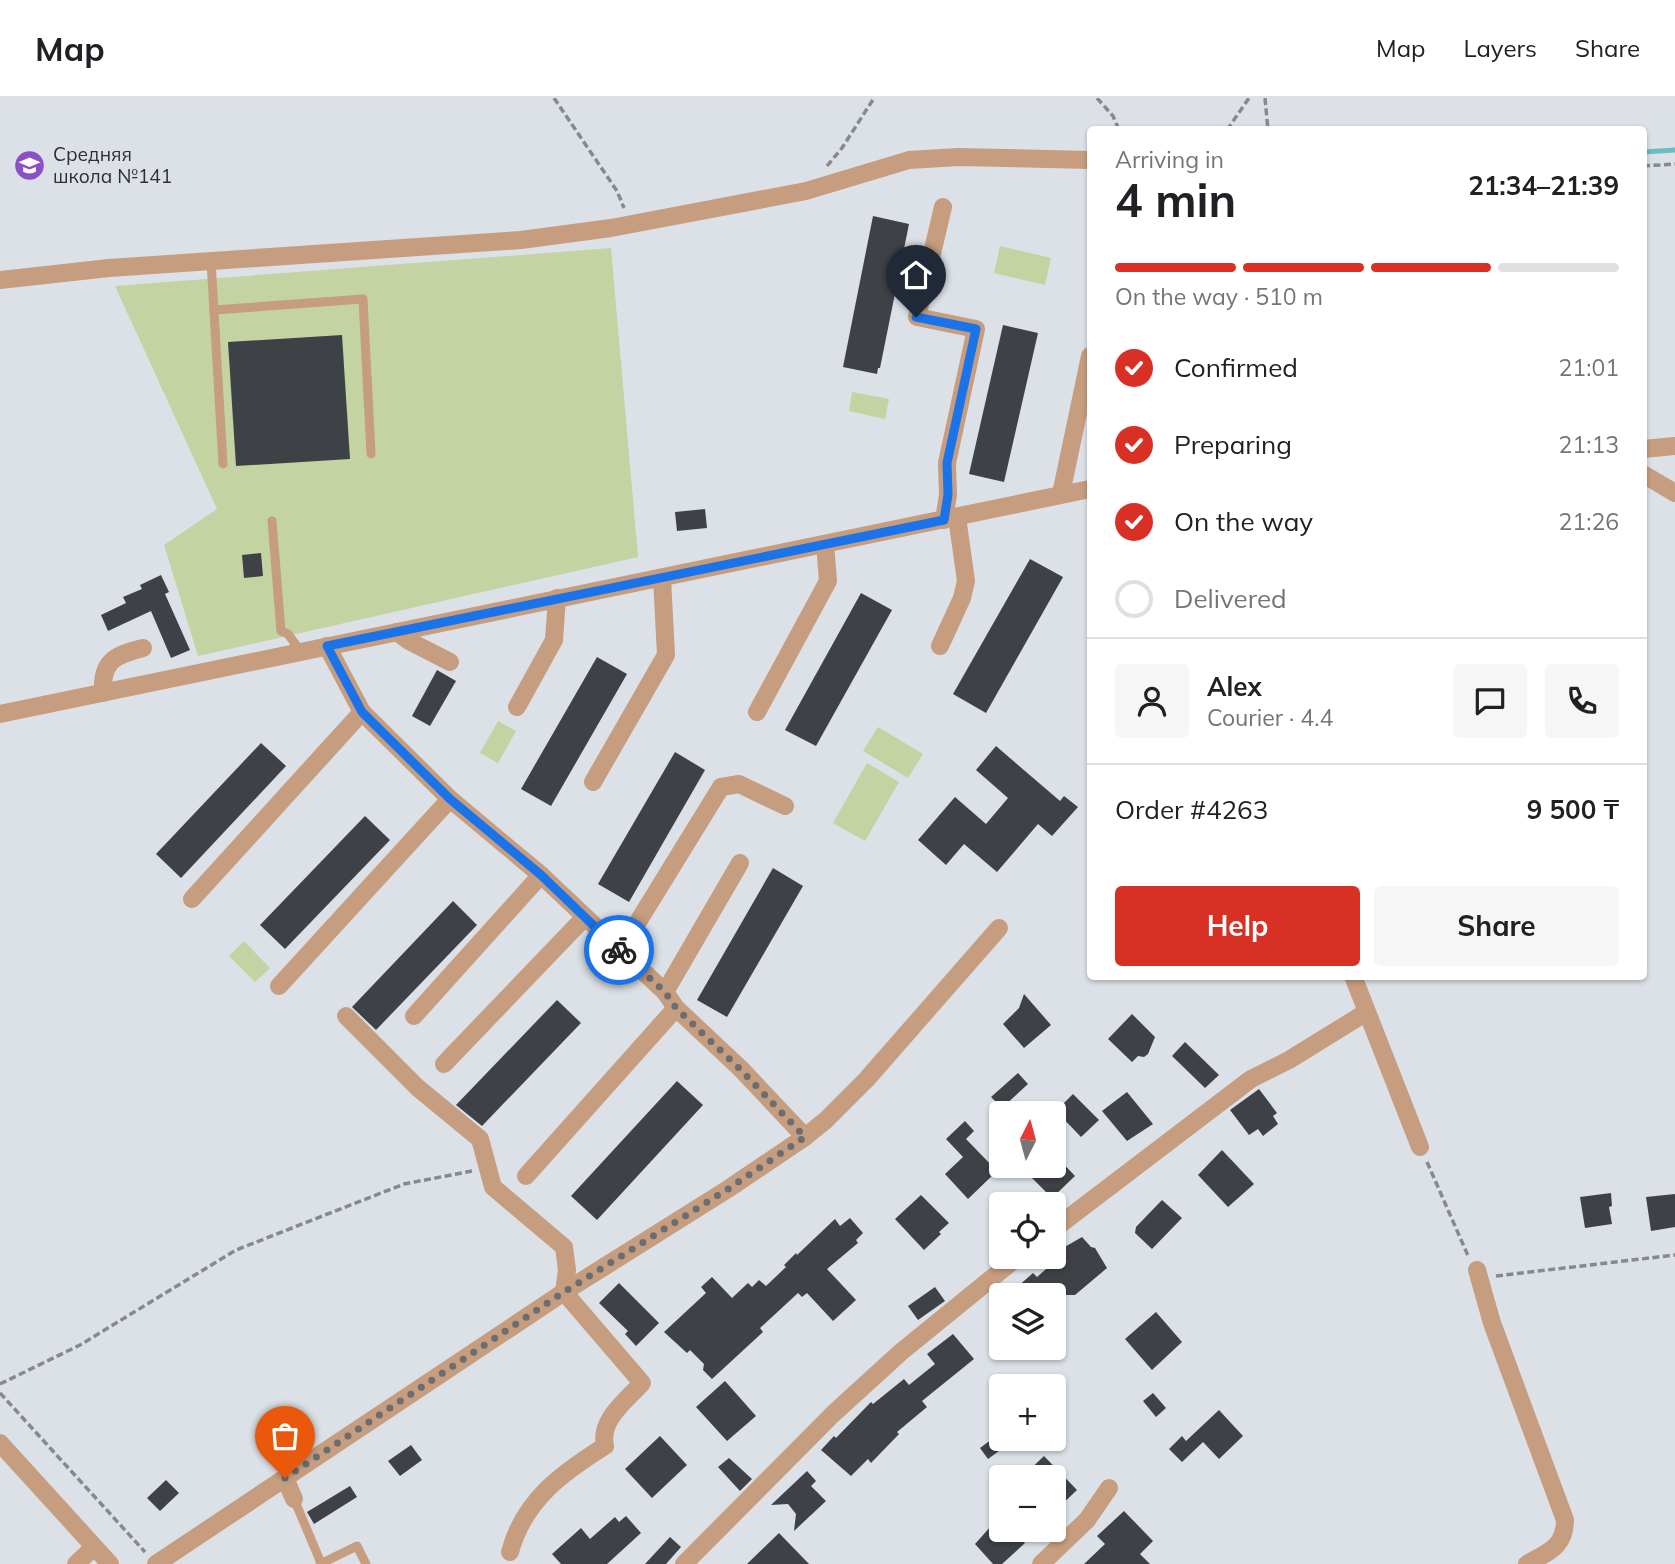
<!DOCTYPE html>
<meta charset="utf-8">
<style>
:root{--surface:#fff;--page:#f6f6f6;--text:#202124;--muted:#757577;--line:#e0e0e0;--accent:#d93025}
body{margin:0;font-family:Mulish,sans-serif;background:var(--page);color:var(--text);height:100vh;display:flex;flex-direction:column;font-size:26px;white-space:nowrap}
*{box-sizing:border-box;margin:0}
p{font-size:23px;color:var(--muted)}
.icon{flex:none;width:38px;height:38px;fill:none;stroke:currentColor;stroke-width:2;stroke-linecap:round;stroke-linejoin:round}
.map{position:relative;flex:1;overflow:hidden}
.sheet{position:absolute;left:1087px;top:28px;width:560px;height:854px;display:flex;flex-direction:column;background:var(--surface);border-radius:7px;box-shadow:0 2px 5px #0004}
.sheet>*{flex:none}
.needle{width:46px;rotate:6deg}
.tools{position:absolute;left:989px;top:1003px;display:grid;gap:14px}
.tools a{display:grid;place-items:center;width:77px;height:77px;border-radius:7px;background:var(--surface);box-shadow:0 2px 5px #0004;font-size:35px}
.pin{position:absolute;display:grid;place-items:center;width:60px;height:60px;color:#fff;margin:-72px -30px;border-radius:50% 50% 50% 0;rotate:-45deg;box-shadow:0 0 7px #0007}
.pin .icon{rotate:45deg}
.courier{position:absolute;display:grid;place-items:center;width:70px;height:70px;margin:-35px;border:5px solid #1a73e8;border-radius:50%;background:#fff;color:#222;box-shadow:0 2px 9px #0007}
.head em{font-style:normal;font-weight:700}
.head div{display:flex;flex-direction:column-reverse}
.head{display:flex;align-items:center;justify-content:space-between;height:119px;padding:0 28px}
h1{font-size:46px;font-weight:700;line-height:52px}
.bar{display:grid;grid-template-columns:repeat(4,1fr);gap:10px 7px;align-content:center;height:84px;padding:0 28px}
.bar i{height:9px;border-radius:5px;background:var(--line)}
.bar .selected{background:var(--accent)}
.bar p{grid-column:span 4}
.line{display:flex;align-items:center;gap:18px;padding:0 28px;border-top:2px solid var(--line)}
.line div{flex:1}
.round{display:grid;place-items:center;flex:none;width:74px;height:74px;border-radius:7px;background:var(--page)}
ol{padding:0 28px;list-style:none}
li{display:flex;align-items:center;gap:21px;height:77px}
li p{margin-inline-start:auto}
li .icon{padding:7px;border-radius:50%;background:var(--accent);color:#fff;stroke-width:4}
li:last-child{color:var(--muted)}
li i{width:38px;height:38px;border:4px solid var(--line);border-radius:50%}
.button{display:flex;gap:14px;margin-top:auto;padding:14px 28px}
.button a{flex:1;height:80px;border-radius:7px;background:var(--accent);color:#fff;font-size:28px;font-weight:700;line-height:80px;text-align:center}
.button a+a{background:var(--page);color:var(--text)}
header{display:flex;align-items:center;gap:42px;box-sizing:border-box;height:98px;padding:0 35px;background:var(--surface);border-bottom:2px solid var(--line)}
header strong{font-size:33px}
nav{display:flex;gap:38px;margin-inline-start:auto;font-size:24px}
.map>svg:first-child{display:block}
.green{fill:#c3d3a2}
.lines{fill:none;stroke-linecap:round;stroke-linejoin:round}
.stream{stroke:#68bec2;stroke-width:5}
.building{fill:#3e4247}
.path{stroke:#86898e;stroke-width:3.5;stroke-dasharray:7 3.5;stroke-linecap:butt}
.service{stroke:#c69d7e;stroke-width:9}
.minor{stroke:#c69d7e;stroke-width:18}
.done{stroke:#6b6d71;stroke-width:7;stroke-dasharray:0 12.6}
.route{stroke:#1a73e8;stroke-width:9}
.labels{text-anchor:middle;stroke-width:7;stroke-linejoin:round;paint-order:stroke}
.poi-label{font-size:19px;fill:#2e2f32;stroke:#dce1e7;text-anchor:start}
</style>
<header>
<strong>Map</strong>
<nav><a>Map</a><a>Layers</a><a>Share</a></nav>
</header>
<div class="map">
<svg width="1675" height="1466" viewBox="0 0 1675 1466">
<rect width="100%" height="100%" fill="#dce1e7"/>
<g class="green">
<polygon points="1000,148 1051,160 1045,187 994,175"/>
<polygon points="611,150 638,459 198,558 164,447 217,411 115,188"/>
<polygon points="852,294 889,301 885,321 849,313"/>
<polygon points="498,623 516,633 498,665 480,655"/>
<polygon points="878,629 923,656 908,680 863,653"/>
<polygon points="867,665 899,684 865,743 833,725"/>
<polygon points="244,843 270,870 255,884 229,858"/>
</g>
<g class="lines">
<polyline class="stream" points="1643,54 1675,52"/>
</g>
<g class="building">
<polygon points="873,118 909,126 880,270 878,270 877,276 843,269"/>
<polygon points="1003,227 1038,235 1004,384 969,376"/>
<polygon points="342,237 350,361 236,368 228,244"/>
<polygon points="705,411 707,430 677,433 675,414"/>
<polygon points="261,455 263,478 244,480 242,457"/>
<polygon points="1030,461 1063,479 986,615 953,596"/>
<polygon points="161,477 169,494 165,496 190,552 171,560 151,513 108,533 101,517 126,505 123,499 142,491 140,487"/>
<polygon points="861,495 892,512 816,648 785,632"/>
<polygon points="597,559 627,576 551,708 521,691"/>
<polygon points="437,572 456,583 430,628 412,618"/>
<polygon points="261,645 286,668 181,780 156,756"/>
<polygon points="996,648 1060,703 1064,698 1078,709 1052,738 1038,726 997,774 964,746 946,767 918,742 955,699 986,726 1008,700 976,672"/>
<polygon points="675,654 705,672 629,804 598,786"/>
<polygon points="365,718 390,742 285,851 260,827"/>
<polygon points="773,770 803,788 727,919 697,902"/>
<polygon points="453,803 477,827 376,932 352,909"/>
<polygon points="1024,896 1051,927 1024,950 1003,926 1019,910"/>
<polygon points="557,902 581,925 482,1028 456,1007"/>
<polygon points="1132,916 1155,939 1148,956 1144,959 1138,958 1132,964 1108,941"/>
<polygon points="1185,944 1219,977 1205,990 1172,958"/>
<polygon points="1018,975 1028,986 1002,1010 991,999"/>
<polygon points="677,983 703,1007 597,1122 571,1098"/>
<polygon points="1259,991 1277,1015 1273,1018 1278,1026 1263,1038 1258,1031 1249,1037 1230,1012"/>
<polygon points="1127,994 1153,1026 1127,1043 1102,1013"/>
<polygon points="1073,996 1099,1022 1081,1039 1056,1013"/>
<polygon points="965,1023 974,1033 966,1041 997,1073 968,1101 945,1076 963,1059 946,1041"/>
<polygon points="1222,1052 1254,1086 1228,1109 1198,1077"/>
<polygon points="1054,1056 1075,1078 1052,1100 1020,1068 1054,1068"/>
<polygon points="1611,1095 1612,1108 1609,1109 1612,1126 1585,1130 1580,1099"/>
<polygon points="1675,1096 1675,1129 1651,1133 1646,1099"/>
<polygon points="921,1097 949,1125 939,1134 941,1136 924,1152 895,1121"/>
<polygon points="1162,1102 1182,1120 1152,1151 1135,1135 1136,1129"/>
<polygon points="850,1120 863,1135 856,1142 858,1145 827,1171 856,1202 833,1223 807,1195 802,1199 798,1195 760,1230 763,1234 712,1281 703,1272 704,1266 690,1252 687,1255 664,1234 706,1195 701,1189 712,1179 732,1200 748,1185 752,1189 759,1182 766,1188 786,1169 784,1167 796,1155 797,1157 835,1121 840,1128"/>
<polygon points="1082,1139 1091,1149 1095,1150 1107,1170 1075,1197 1008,1197 1033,1175 1037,1179 1062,1157 1063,1150"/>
<polygon points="619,1185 659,1225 636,1248 625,1236 628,1233 599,1205"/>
<polygon points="935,1189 945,1203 918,1222 908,1208"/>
<polygon points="1156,1214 1182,1244 1152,1272 1125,1241"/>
<polygon points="953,1236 974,1261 922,1303 927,1309 897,1334 899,1336 871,1365 868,1361 851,1378 821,1352 834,1338 836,1340 871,1304 873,1306 904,1281 909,1287 935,1266 927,1256"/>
<polygon points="725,1283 756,1318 727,1343 696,1309"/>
<polygon points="1153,1295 1166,1310 1156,1319 1143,1303"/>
<polygon points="1219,1312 1243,1338 1219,1361 1203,1344 1182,1364 1169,1351 1182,1338 1186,1343"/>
<polygon points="660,1338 687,1367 652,1400 625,1371"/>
<polygon points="995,1339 1003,1350 988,1361 980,1350"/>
<polygon points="411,1347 422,1362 400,1378 388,1363"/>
<polygon points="1044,1358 1077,1392 1054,1414 1054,1379 1022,1379"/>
<polygon points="729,1360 752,1381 740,1393 718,1369"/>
<polygon points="807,1373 816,1383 811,1388 826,1403 794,1433 796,1416 788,1406 771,1407"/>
<polygon points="166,1382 179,1395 160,1413 147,1400"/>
<polygon points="350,1388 357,1399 314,1426 307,1414"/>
<polygon points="1124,1413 1153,1443 1140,1456 1150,1466 1084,1466 1105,1446 1097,1438"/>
<polygon points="626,1418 641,1435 607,1466 561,1466 552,1456 581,1430 590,1441 615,1419 619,1424"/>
<polygon points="1001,1422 1001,1432 1012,1432 1025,1445 1002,1466 993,1466 975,1446 992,1427 994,1429"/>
<polygon points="779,1435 809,1466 747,1466"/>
<polygon points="670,1439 681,1449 666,1466 645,1466"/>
</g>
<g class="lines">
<g class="path">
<polyline points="554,0 617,93 624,110"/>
<polyline points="1097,0 1113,18 1119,32"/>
<polyline points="1265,0 1268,32"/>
<polyline points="1227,32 1249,0"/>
<polyline points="827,68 842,50 874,0"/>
<polyline points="1643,68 1675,66"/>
<polyline points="1427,1064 1469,1160"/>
<polyline points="1496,1178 1675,1157"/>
<polyline points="0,1286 80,1247 236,1152 404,1086 472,1073"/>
<polyline points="0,1295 145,1454"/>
</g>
<g class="service">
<polyline points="211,163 223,366"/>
<polyline points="214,212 363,201 371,356"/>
<polyline points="272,423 281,533 288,536 301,554"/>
<polyline points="294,1401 321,1465"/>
<polyline points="320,1466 357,1448 366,1466"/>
</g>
<g class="minor">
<polyline points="943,109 917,219 976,231 947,365 948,397 944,422"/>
<polyline points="0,182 109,170 521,142 611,130 806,93 909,62 958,59 1090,62"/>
<polyline points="1643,351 1675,348"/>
<polyline points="1643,376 1675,395"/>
<polyline points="1061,396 1090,258"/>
<polyline points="397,534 409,543 450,564"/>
<polyline points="327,548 362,614 450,701 541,777 665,894 676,910 741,971 805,1039"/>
<polyline points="940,548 962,500 966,483 957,419"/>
<path d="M103,595c-2,-32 12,-38 40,-45"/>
<polyline points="517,609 554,542 557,500"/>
<polyline points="757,614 828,483 825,446"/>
<polyline points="0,616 1090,391"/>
<polyline points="593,684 666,557 662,480"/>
<polyline points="192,801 362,614"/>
<polyline points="616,849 636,827 721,689 739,686 785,708"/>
<polyline points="1353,878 1420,1049"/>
<polyline points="279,888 450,701"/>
<polyline points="665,894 740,765"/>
<path d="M346,918l72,72 62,51 13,48 71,60 3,23 -3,22 78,91c-16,18 -43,37 -37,63 -43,27 -81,54 -95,106"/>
<polyline points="414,918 541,777"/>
<polyline points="444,966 585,819"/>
<polyline points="526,1078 676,910"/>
<polyline points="1054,1131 1251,981 1289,962 1365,915"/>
<path d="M1477,1172l15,53 73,197c0,27 -17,32 -38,44"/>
<polyline points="0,1345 110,1466"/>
<polyline points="285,1380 294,1401"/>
<polyline points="76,1466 94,1449"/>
<polyline points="156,1466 564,1194 728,1091 805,1039 826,1022 866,982 999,830"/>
<polyline points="684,1466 833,1316 901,1254 1019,1158"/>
<polyline points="1041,1466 1087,1422 1109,1390"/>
</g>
</g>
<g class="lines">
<polyline class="done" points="285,1380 564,1194 728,1091 805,1039 740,971 676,910 665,894 619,852"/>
<polyline class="route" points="619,852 541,777 450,701 362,614 327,548 944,422 948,397 947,365 976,231 916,219"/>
</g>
<defs>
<symbol id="school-disc" viewBox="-11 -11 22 22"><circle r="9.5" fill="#8d4fc6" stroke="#dce1e7"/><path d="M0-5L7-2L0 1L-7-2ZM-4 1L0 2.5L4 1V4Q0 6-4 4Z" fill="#fff"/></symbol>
</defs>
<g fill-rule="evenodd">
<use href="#school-disc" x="12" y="50" width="35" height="35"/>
</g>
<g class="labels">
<g class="poi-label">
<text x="53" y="63">Средняя<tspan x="53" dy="22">школа №141</tspan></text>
</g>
</g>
</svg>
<div class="tools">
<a><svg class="needle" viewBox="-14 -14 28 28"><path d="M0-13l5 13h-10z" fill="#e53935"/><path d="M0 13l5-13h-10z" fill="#757577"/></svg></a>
<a><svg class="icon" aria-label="locate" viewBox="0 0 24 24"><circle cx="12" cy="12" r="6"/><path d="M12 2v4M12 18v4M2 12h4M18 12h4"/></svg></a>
<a><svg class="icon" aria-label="layers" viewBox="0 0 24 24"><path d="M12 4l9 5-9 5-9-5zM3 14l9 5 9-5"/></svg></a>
<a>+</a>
<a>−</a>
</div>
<div class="pin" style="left:285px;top:1380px;background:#ea580c"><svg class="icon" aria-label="bag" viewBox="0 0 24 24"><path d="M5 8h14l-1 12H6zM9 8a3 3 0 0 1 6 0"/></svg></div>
<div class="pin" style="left:916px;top:219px;background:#1f2937"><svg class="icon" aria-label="home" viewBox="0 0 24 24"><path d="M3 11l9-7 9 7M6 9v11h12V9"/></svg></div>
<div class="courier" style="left:619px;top:852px"><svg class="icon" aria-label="bike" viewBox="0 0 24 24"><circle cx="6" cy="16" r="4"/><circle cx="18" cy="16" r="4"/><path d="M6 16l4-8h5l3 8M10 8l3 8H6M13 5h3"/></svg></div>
<section class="sheet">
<div class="head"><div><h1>4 min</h1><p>Arriving in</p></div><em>21:34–21:39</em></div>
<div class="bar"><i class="selected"></i><i class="selected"></i><i class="selected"></i><i></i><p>On the way · 510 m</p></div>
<ol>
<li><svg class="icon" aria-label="check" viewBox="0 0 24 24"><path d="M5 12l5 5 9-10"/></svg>Confirmed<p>21:01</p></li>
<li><svg class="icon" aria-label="check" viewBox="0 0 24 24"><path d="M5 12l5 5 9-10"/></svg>Preparing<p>21:13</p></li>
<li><svg class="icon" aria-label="check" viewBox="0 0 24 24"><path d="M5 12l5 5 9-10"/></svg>On the way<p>21:26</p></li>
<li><i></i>Delivered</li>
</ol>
<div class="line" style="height:126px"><a class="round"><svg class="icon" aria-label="person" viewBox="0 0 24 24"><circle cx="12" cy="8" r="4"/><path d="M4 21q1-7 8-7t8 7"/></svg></a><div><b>Alex</b><p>Courier · 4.4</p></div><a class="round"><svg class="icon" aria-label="chat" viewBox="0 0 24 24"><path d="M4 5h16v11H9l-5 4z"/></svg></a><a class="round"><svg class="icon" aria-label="phone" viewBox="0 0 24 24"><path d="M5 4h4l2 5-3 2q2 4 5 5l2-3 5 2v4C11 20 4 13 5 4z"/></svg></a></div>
<div class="line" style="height:91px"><div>Order #4263</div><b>9 500 ₸</b></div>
<div class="button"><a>Help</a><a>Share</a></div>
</section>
</div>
